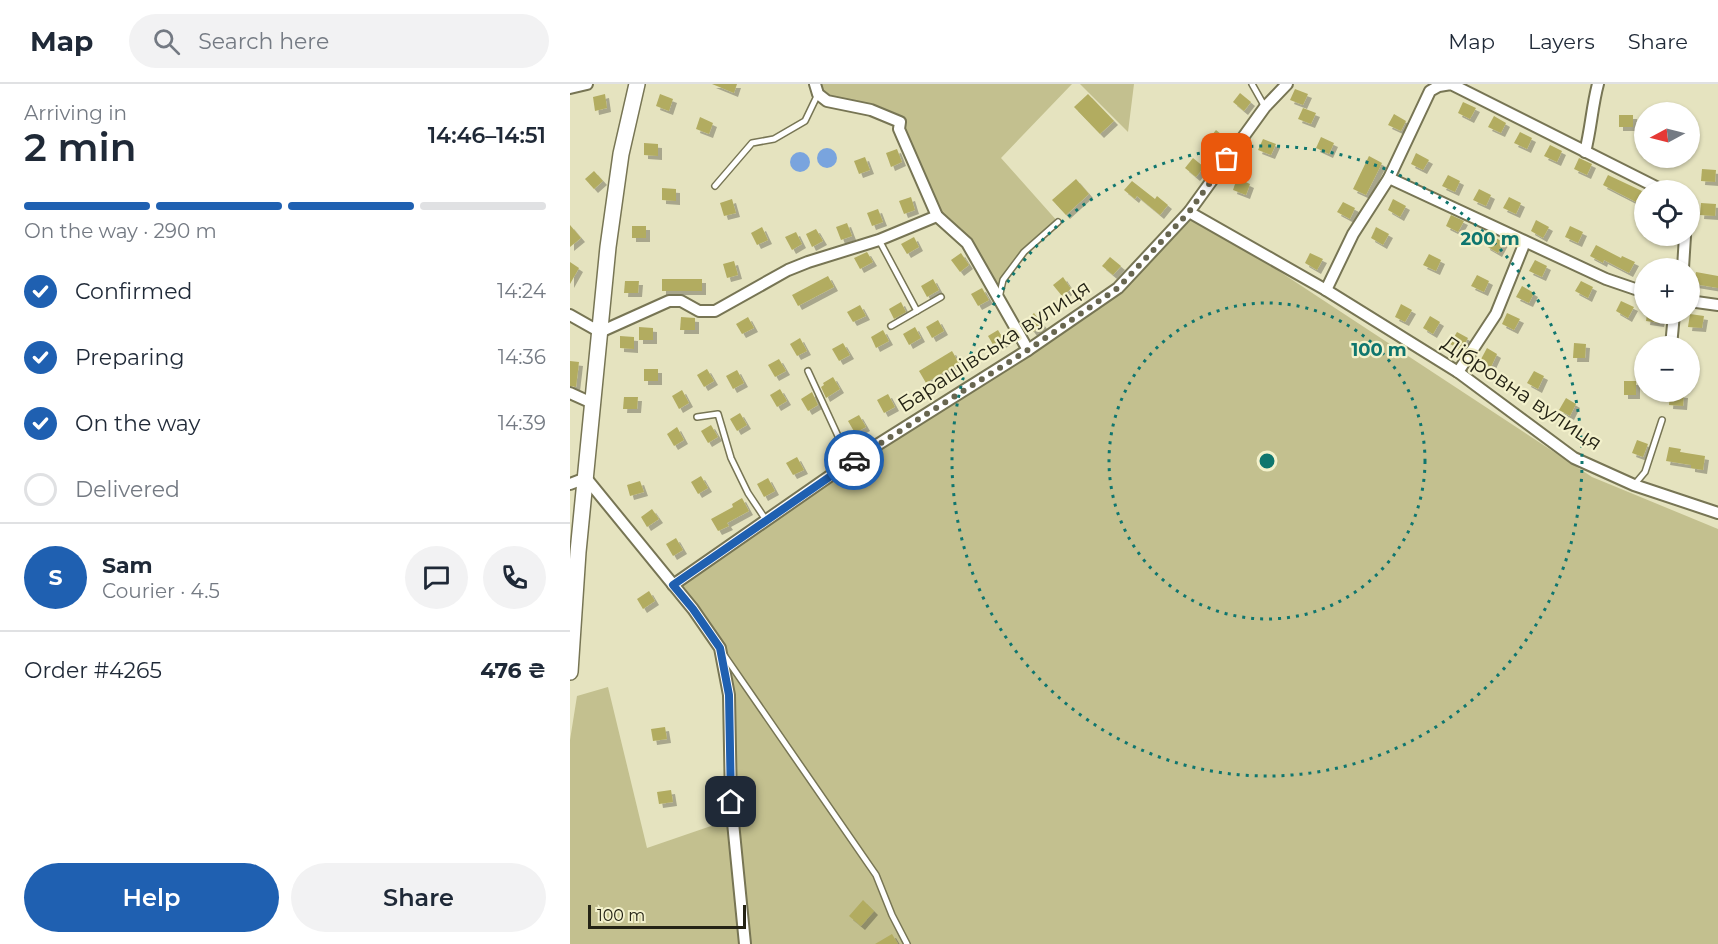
<!DOCTYPE html>
<meta charset="utf-8">
<style>
:root{--surface:#fff;--page:#f2f2f3;--text:#1f2937;--muted:#747a83;--line:#e0e1e3;--accent:#1f60b1}
body{margin:0;font-family:Montserrat,sans-serif;background:var(--page);color:var(--text);height:100vh;display:flex;flex-direction:column;font-size:22px;white-space:nowrap}
*{box-sizing:border-box;margin:0}
p{font-size:20px;color:var(--muted)}
.icon{flex:none;width:33px;height:33px;fill:none;stroke:currentColor;stroke-width:2;stroke-linecap:round;stroke-linejoin:round}
.map{position:relative;flex:1;overflow:hidden}
.side{display:flex;flex-direction:column;background:var(--surface);width:570px}
.side>*{flex:none}
.needle{width:39px;rotate:263deg}
.fabs{position:absolute;left:1064px;top:18px;display:grid;gap:12px}
.fabs a{display:grid;place-items:center;width:66px;height:66px;border-radius:50%;background:var(--surface);box-shadow:0 2px 4px #0004;font-size:30px}
.scale{position:absolute;left:18px;bottom:15px;width:158px;box-sizing:border-box;padding-left:6px;border:3px solid #242315;border-top:0;font-size:16px;line-height:21px;white-space:nowrap;color:#242315;-webkit-text-stroke:4px #f3f1cc;paint-order:stroke}
.pin{position:absolute;display:grid;place-items:center;width:51px;height:51px;color:#fff;margin:-26px;border-radius:12px;box-shadow:0 3px 9px #0006}
.courier{position:absolute;display:grid;place-items:center;width:60px;height:60px;margin:-30px;border:4px solid #1f60b1;border-radius:50%;background:#fff;color:#222;box-shadow:0 2px 8px #0007}
.headline em{font-style:normal;font-weight:600}
.headline div{display:flex;flex-direction:column-reverse}
.headline{display:flex;align-items:center;justify-content:space-between;height:102px;padding:0 24px}
h1{font-size:39px;font-weight:600;line-height:45px}
.bar{display:grid;grid-template-columns:repeat(4,1fr);gap:9px 6px;align-content:center;height:72px;padding:0 24px}
.bar i{height:8px;border-radius:4px;background:var(--line)}
.bar .active{background:var(--accent)}
.bar p{grid-column:span 4}
.line{display:flex;align-items:center;gap:15px;padding:0 24px;border-top:2px solid var(--line)}
.line div{flex:1}
.round{display:grid;place-items:center;flex:none;width:63px;height:63px;border-radius:32px;background:var(--page)}
ol{padding:0 24px;list-style:none}
li{display:flex;align-items:center;gap:18px;height:66px}
li p{margin-inline-start:auto}
li .icon{padding:6px;border-radius:50%;background:var(--accent);color:#fff;stroke-width:4}
li:last-child{color:var(--muted)}
li i{width:33px;height:33px;border:3px solid var(--line);border-radius:50%}
.action{display:flex;gap:12px;margin-top:auto;padding:12px 24px}
.action a{flex:1;height:69px;border-radius:36px;background:var(--accent);color:#fff;font-size:24px;font-weight:600;line-height:69px;text-align:center}
.action a+a{background:var(--page);color:var(--text)}
header{display:flex;align-items:center;gap:36px;box-sizing:border-box;height:84px;padding:0 30px;background:var(--surface);border-bottom:2px solid var(--line)}
header strong{font-size:28px}
nav{display:flex;gap:33px;margin-inline-start:auto;font-size:21px}
.search{width:420px;height:54px;background:var(--page);display:flex;align-items:center;gap:15px;box-sizing:border-box;padding:0 21px;border-radius:33px;color:var(--muted);font-size:22px}
main{display:flex;flex:1;min-height:0}
.map>svg:first-child{display:block}
.green{fill:#c3c08f}
.water{fill:#79a4de}
.building{fill:#b2ac61;filter:url(#shadow)}
.lines{fill:none;stroke-linecap:round;stroke-linejoin:round}
.lane-casing{stroke:#777554;stroke-width:8}
.street-casing{stroke:#777554;stroke-width:14}
.secondary-casing{stroke:#777554;stroke-width:18}
.lane{stroke:#fff;stroke-width:5}
.street{stroke:#fff;stroke-width:10}
.secondary{stroke:#fff;stroke-width:15}
.done{stroke:#686650;stroke-width:6;stroke-dasharray:0 10.8}
.route{stroke:#1f60b1;stroke-width:8}
.ring{fill:none;stroke:#0f766e;stroke-width:3;stroke-dasharray:3 6}
.labels{text-anchor:middle;stroke-width:4.5;stroke-linejoin:round;paint-order:stroke}
.street-label{font-size:21px;fill:#242315;stroke:#f3f1cc}
.centre{fill:#0f766e;stroke:#f3f1cc;stroke-width:3}
.ring-label{font-size:18px;text-anchor:middle;font-weight:bold;fill:#0f766e;stroke:#f3f1cc;stroke-width:4.5;stroke-linejoin:round;paint-order:stroke}
</style>
<header>
<strong>Map</strong>
<div class="search"><svg class="icon" aria-label="search" viewBox="0 0 24 24"><circle cx="10" cy="10" r="6"/><path d="M15 15l6 6"/></svg>Search here</div>
<nav><a>Map</a><a>Layers</a><a>Share</a></nav>
</header>
<main>
<section class="side">
<div class="headline"><div><h1>2 min</h1><p>Arriving in</p></div><em>14:46–14:51</em></div>
<div class="bar"><i class="active"></i><i class="active"></i><i class="active"></i><i></i><p>On the way · 290 m</p></div>
<ol>
<li><svg class="icon" aria-label="check" viewBox="0 0 24 24"><path d="M5 12l5 5 9-10"/></svg>Confirmed<p>14:24</p></li>
<li><svg class="icon" aria-label="check" viewBox="0 0 24 24"><path d="M5 12l5 5 9-10"/></svg>Preparing<p>14:36</p></li>
<li><svg class="icon" aria-label="check" viewBox="0 0 24 24"><path d="M5 12l5 5 9-10"/></svg>On the way<p>14:39</p></li>
<li><i></i>Delivered</li>
</ol>
<div class="line" style="height:108px"><b class="round" style="background:var(--accent);color:#fff">S</b><div><b>Sam</b><p>Courier · 4.5</p></div><a class="round"><svg class="icon" aria-label="chat" viewBox="0 0 24 24"><path d="M4 5h16v11H9l-5 4z"/></svg></a><a class="round"><svg class="icon" aria-label="phone" viewBox="0 0 24 24"><path d="M5 4h4l2 5-3 2q2 4 5 5l2-3 5 2v4C11 20 4 13 5 4z"/></svg></a></div>
<div class="line" style="height:78px"><div>Order #4265</div><b>476 ₴</b></div>
<div class="action"><a>Help</a><a>Share</a></div>
</section>
<div class="map">
<svg width="1148" height="860" viewBox="0 0 1148 860">
<defs>
<filter id="shadow"><feDropShadow dx="4" dy="4" stdDeviation="0" flood-color="#0004"/></filter>
</defs>
<rect width="100%" height="100%" fill="#e5e3bf"/>
<g class="green">
<polygon points="245,0 502,0 431,74 488,138 454,168 433,196 429,215 397,159 367,132 329,45 317,32 257,17"/>
<polygon points="510,0 564,0 558,48"/>
<polygon points="619,128 1022,393 1148,445 1148,860 179,860 164,733 159,611 150,565 103,501 548,204"/>
<polygon points="38,603 77,764 141,742 159,738 175,860 0,860 0,656 7,612"/>
</g>
<g class="water">
<circle cx="257" cy="74" r="10"/>
<circle cx="230" cy="78" r="10"/>
</g>
<g class="building">
<polygon points="142,0 167,0 164,9"/>
<polygon points="725,5 738,10 733,21 720,16"/>
<polygon points="670,9 681,18 674,27 663,18"/>
<polygon points="35,10 37,24 25,27 23,13"/>
<polygon points="90,10 103,15 99,27 86,22"/>
<polygon points="518,10 544,37 530,50 504,23"/>
<polygon points="893,18 906,24 900,35 888,29"/>
<polygon points="733,24 746,29 741,40 728,35"/>
<polygon points="824,30 836,37 831,47 818,41"/>
<rect x="1049" y="31" width="14" height="12"/>
<polygon points="924,32 936,39 931,49 918,43"/>
<polygon points="130,33 143,39 139,50 126,45"/>
<polygon points="646,46 657,55 649,65 638,56"/>
<polygon points="950,48 962,54 957,65 944,59"/>
<polygon points="751,53 764,59 759,70 746,64"/>
<polygon points="693,55 706,60 701,71 688,66"/>
<polygon points="74,59 88,60 88,72 74,71"/>
<polygon points="980,61 992,67 987,78 974,72"/>
<polygon points="327,65 332,78 321,83 316,69"/>
<polygon points="846,69 859,76 853,86 841,80"/>
<polygon points="799,72 812,79 796,111 783,105"/>
<polygon points="295,73 300,86 289,90 284,77"/>
<polygon points="623,74 634,83 626,93 615,84"/>
<polygon points="1009,74 1022,80 1017,91 1004,85"/>
<polygon points="1132,85 1146,86 1145,98 1131,97"/>
<polygon points="24,87 33,97 24,105 15,95"/>
<polygon points="878,91 890,97 885,108 872,102"/>
<polygon points="1038,91 1072,107 1066,118 1033,101"/>
<polygon points="667,94 680,100 676,111 663,106"/>
<polygon points="506,95 519,110 496,131 482,116"/>
<polygon points="562,97 585,115 587,112 598,121 590,131 567,112 565,115 554,106"/>
<polygon points="92,104 106,105 106,117 92,116"/>
<polygon points="909,105 921,111 916,122 903,116"/>
<polygon points="341,113 345,126 334,130 329,117"/>
<polygon points="939,113 951,119 946,130 933,124"/>
<polygon points="162,115 166,129 154,132 150,119"/>
<polygon points="823,115 836,122 830,133 818,126"/>
<polygon points="773,118 785,124 780,135 767,128"/>
<polygon points="1131,119 1146,120 1145,132 1130,131"/>
<polygon points="308,125 313,138 302,142 297,129"/>
<polygon points="881,131 894,137 888,148 876,142"/>
<polygon points="966,136 979,143 973,154 961,147"/>
<polygon points="277,139 282,152 271,156 266,143"/>
<polygon points="0,141 11,154 0,163"/>
<rect x="62" y="142" width="14" height="12"/>
<polygon points="1000,142 1013,148 1008,159 995,153"/>
<polygon points="192,143 198,156 187,161 181,149"/>
<polygon points="806,143 819,150 813,161 801,154"/>
<polygon points="246,145 253,157 242,163 236,150"/>
<polygon points="226,148 232,160 222,166 215,153"/>
<polygon points="921,152 934,158 928,169 916,162"/>
<polygon points="344,153 349,163 337,170 331,160"/>
<polygon points="1026,161 1051,174 1052,172 1065,178 1059,189 1034,176 1033,179 1020,172"/>
<polygon points="297,168 303,178 290,185 284,174"/>
<polygon points="391,169 399,181 390,188 381,176"/>
<polygon points="740,169 753,175 747,186 735,179"/>
<polygon points="859,170 871,176 866,187 853,181"/>
<polygon points="540,173 551,182 543,191 532,182"/>
<polygon points="965,176 977,182 972,193 959,187"/>
<polygon points="164,177 168,191 157,194 153,180"/>
<polygon points="0,178 9,184 0,200"/>
<polygon points="1126,188 1148,192 1148,204 1124,200"/>
<polygon points="907,191 919,197 914,208 901,202"/>
<polygon points="258,192 264,203 228,222 222,211"/>
<polygon points="493,193 501,205 492,212 483,201"/>
<rect x="92" y="195" width="40" height="12"/>
<polygon points="363,195 369,206 357,213 351,202"/>
<polygon points="55,197 69,197 68,209 54,209"/>
<polygon points="1011,197 1023,203 1018,214 1005,207"/>
<polygon points="952,202 964,209 959,219 946,213"/>
<polygon points="412,204 419,216 408,222 401,210"/>
<polygon points="1051,217 1064,223 1058,234 1046,227"/>
<polygon points="331,218 336,228 324,235 319,225"/>
<polygon points="831,220 842,226 835,238 825,233"/>
<polygon points="290,221 296,232 283,238 277,228"/>
<polygon points="464,229 473,241 463,248 455,237"/>
<polygon points="937,229 950,235 944,246 932,240"/>
<polygon points="1077,230 1092,230 1090,239 1076,237"/>
<polygon points="1120,230 1134,232 1132,244 1118,243"/>
<polygon points="860,232 870,238 863,250 853,244"/>
<polygon points="111,233 125,234 125,246 110,246"/>
<polygon points="178,233 184,244 172,250 166,240"/>
<polygon points="368,236 374,247 362,254 356,243"/>
<polygon points="69,243 83,244 83,256 69,256"/>
<polygon points="345,243 351,254 339,261 333,250"/>
<polygon points="313,246 319,257 306,264 301,253"/>
<polygon points="428,246 435,258 425,264 418,252"/>
<polygon points="887,248 898,254 891,266 880,260"/>
<polygon points="50,252 64,253 64,265 50,264"/>
<polygon points="230,254 237,267 227,272 220,260"/>
<polygon points="273,259 280,271 269,277 262,265"/>
<polygon points="1004,259 1016,260 1015,274 1003,274"/>
<polygon points="917,264 927,270 921,283 910,277"/>
<polygon points="382,267 389,279 356,299 349,287"/>
<polygon points="209,275 216,287 205,293 198,281"/>
<polygon points="0,277 9,278 6,303 0,302"/>
<rect x="74" y="285" width="14" height="12"/>
<polygon points="137,285 144,297 134,303 127,291"/>
<polygon points="167,286 174,299 163,305 156,292"/>
<polygon points="964,287 974,292 968,305 957,299"/>
<polygon points="263,293 270,305 256,314 251,303 254,301 253,299"/>
<rect x="1054" y="297" width="12" height="14"/>
<polygon points="210,305 217,317 207,323 200,311"/>
<polygon points="112,306 119,319 109,325 102,312"/>
<polygon points="242,308 248,321 238,327 231,315"/>
<polygon points="1100,309 1114,310 1113,322 1099,321"/>
<polygon points="318,310 325,323 314,329 307,316"/>
<polygon points="54,313 68,313 67,325 53,325"/>
<polygon points="996,314 1006,320 1000,332 989,326"/>
<polygon points="170,329 177,341 167,347 160,335"/>
<polygon points="289,331 296,343 285,349 278,337"/>
<polygon points="141,341 148,353 138,359 131,347"/>
<polygon points="107,343 114,356 104,362 97,350"/>
<polygon points="1067,356 1078,360 1073,373 1062,369"/>
<polygon points="1099,363 1111,365 1110,368 1135,372 1133,386 1121,384 1121,381 1096,377"/>
<polygon points="227,373 234,386 223,391 216,379"/>
<polygon points="131,392 138,404 128,410 121,398"/>
<polygon points="198,394 205,407 194,413 187,400"/>
<polygon points="70,397 74,408 60,412 57,401"/>
<polygon points="172,414 179,427 157,439 159,442 148,447 141,435 163,423 162,420"/>
<polygon points="82,425 89,435 77,443 71,433"/>
<polygon points="106,454 113,466 103,472 96,460"/>
<polygon points="79,507 85,517 73,525 67,515"/>
<polygon points="95,643 97,655 83,657 81,645"/>
<polygon points="101,706 103,718 89,720 87,708"/>
<polygon points="293,816 304,827 291,842 279,832"/>
<polygon points="322,850 328,860 305,860"/>
</g>
<g class="lines">
<defs>
<g id="lane">
<polyline points="682,0 695,23"/>
<polyline points="145,102 182,59 204,55 235,37 248,10"/>
<polyline points="309,156 347,227"/>
<polyline points="429,214 433,196 454,168 488,138"/>
<polyline points="321,242 371,213"/>
<polyline points="238,287 280,378"/>
<polyline points="127,333 148,330 161,374 178,409 196,436"/>
<polyline points="1064,401 1075,388 1092,336"/>
<polyline points="154,571 306,791 322,831 337,860"/>
</g>
<g id="street">
<polyline points="245,0 248,10 257,17 301,26 330,38 329,45 367,132 397,159 458,266"/>
<polyline points="0,4 17,0"/>
<path d="M1015,68c6,-23 7,-46 13,-68"/>
<polyline points="819,94 1036,195 1074,208"/>
<polyline points="619,128 756,206 888,288 1004,374 1064,401 1148,429"/>
<polyline points="1113,184 1115,152"/>
<polyline points="756,206 783,150 819,94 860,7 869,2 881,0 1092,106"/>
<polyline points="1119,217 1148,221"/>
<polyline points="0,231 30,248 99,217 111,217 129,227 145,227 218,186 238,178 309,156 367,132"/>
<polyline points="1101,262 1104,230"/>
<polyline points="888,288 926,230 955,158"/>
<polyline points="0,309 22,319"/>
<polyline points="0,400 16,394 123,525 150,564 159,611 161,718 175,860"/>
<polyline points="103,501 280,378 458,266 548,204 619,128 695,23 717,0"/>
</g>
<polyline id="secondary" points="0,588 8,468 38,163 51,70 67,0"/>
</defs>
<use href="#lane" class="lane-casing"/>
<use href="#street" class="street-casing"/>
<use href="#secondary" class="secondary-casing"/>
<use href="#lane" class="lane"/>
<use href="#street" class="street"/>
<use href="#secondary" class="secondary"/>
</g>
<g class="lines">
<polyline class="done" points="284,376 458,266 548,204 619,128 657,75"/>
<polyline class="route" points="161,718 159,611 150,564 123,525 103,501 284,376"/>
</g>
<g class="ring">
<circle cx="697" cy="377" r="158"/>
<circle cx="697" cy="377" r="315"/>
</g>
<g class="labels">
<g class="street-label">
<text transform="translate(424 262) rotate(-33)" y="7">Барашівська вулиця</text>
<text transform="translate(952 309) rotate(34)" y="7">Дібровна вулиця</text>
</g>
</g>
<circle cx="697" cy="377" r="9" class="centre"/>
<g class="ring-label">
<text x="920" y="161">200 m</text>
<text x="809" y="272">100 m</text>
</g>
</svg>
<div class="fabs">
<a><svg class="needle" viewBox="-14 -14 28 28"><path d="M0-13l5 13h-10z" fill="#e53935"/><path d="M0 13l5-13h-10z" fill="#747a83"/></svg></a>
<a><svg class="icon" aria-label="locate" viewBox="0 0 24 24"><circle cx="12" cy="12" r="6"/><path d="M12 2v4M12 18v4M2 12h4M18 12h4"/></svg></a>
<a>+</a>
<a>−</a>
</div>
<div class="scale">100 m</div>
<div class="pin" style="left:657px;top:75px;background:#ea580c"><svg class="icon" aria-label="bag" viewBox="0 0 24 24"><path d="M5 8h14l-1 12H6zM9 8a3 3 0 0 1 6 0"/></svg></div>
<div class="pin" style="left:161px;top:718px;background:#1f2937"><svg class="icon" aria-label="home" viewBox="0 0 24 24"><path d="M3 11l9-7 9 7M6 9v11h12V9"/></svg></div>
<div class="courier" style="left:284px;top:376px"><svg class="icon" aria-label="car" viewBox="0 0 24 24"><path d="M5 17H2v-5l4-1 3-4h7l3 4 3 1v5h-3M9 17h6M6 11h13"/><circle cx="7" cy="17" r="2"/><circle cx="17" cy="17" r="2"/></svg></div>
</div>
</main>
